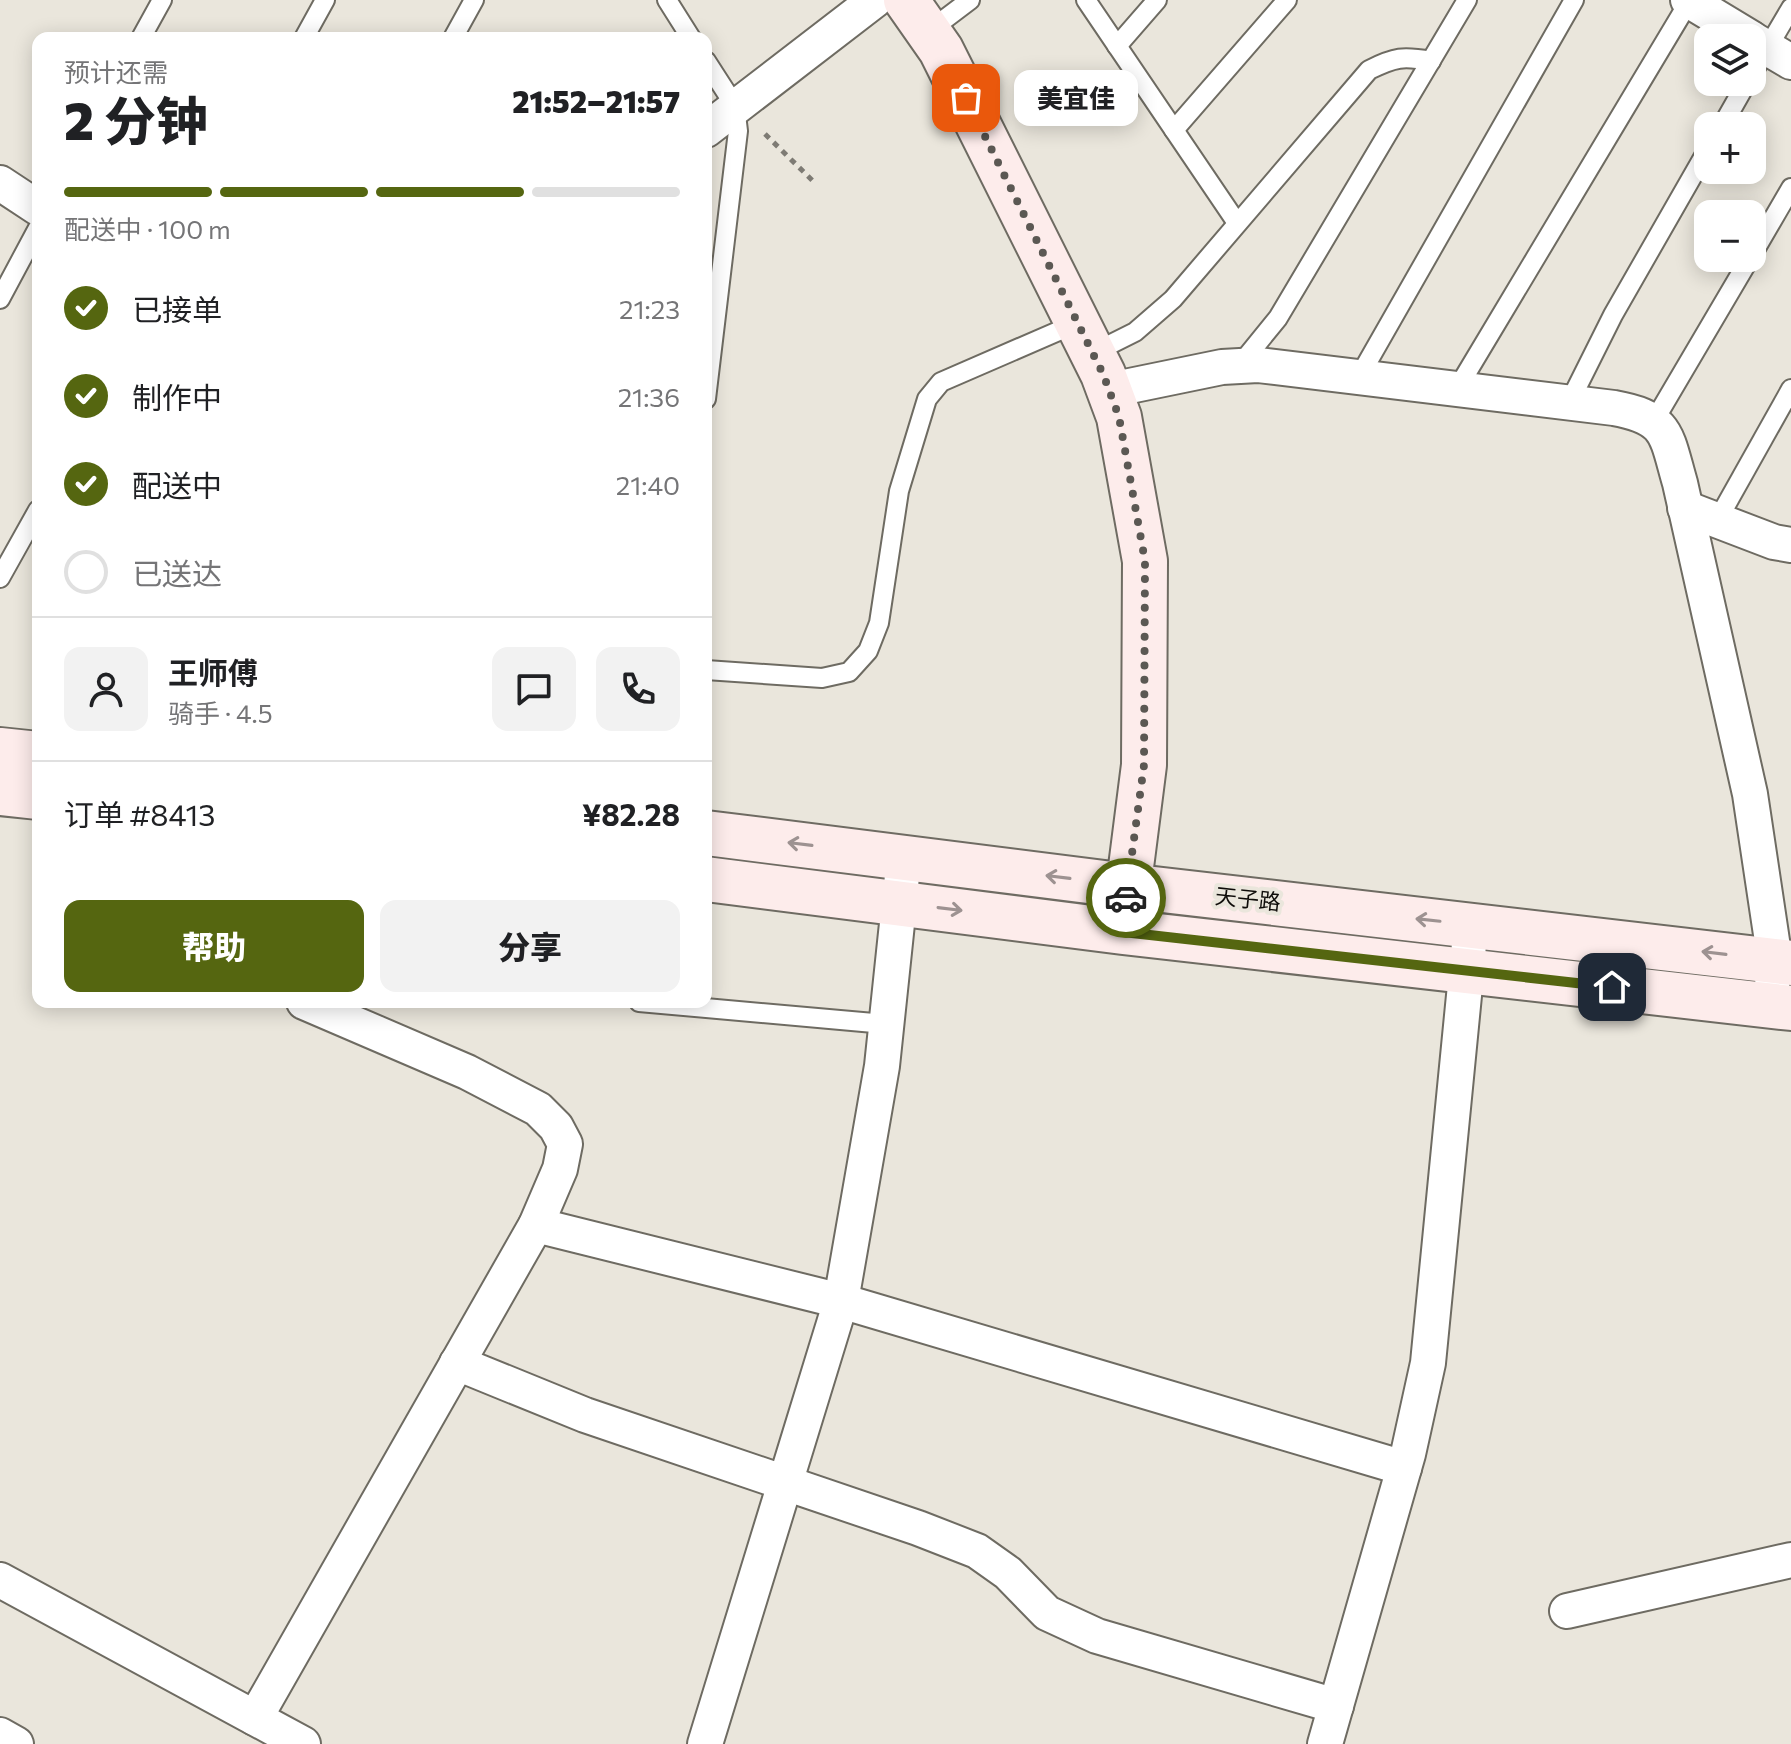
<!DOCTYPE html>
<html lang="zh">
<meta charset="utf-8">
<style>
:root{--surface:#fff;--page:#f2f2f2;--text:#202124;--muted:#757577;--line:#e0e0e0;--accent:#556610}
body{margin:0;font-family:Commissioner,"Noto Sans SC",sans-serif;background:var(--page);color:var(--text);height:100vh;display:flex;flex-direction:column;font-size:30px;white-space:nowrap}
*{box-sizing:border-box;margin:0}
p{font-size:26px;color:var(--muted)}
.icon{flex:none;width:44px;height:44px;fill:none;stroke:currentColor;stroke-width:2;stroke-linecap:round;stroke-linejoin:round}
.map{position:relative;flex:1;overflow:hidden}
.side{position:absolute;left:32px;top:32px;width:680px;height:976px;display:flex;flex-direction:column;background:var(--surface);border-radius:16px;box-shadow:0 4px 20px #0003}
.side>*{flex:none}
.controls{position:absolute;left:1694px;top:24px;display:grid;gap:16px}
.controls a{display:grid;place-items:center;width:72px;height:72px;border-radius:16px;background:var(--surface);box-shadow:0 4px 20px #0003;font-size:40px}
.pin{position:absolute;display:grid;place-items:center;width:68px;height:68px;color:#fff;margin:-34px;border-radius:16px;box-shadow:0 4px 12px #0006}
.courier{position:absolute;display:grid;place-items:center;width:80px;height:80px;margin:-40px;border:6px solid #556610;border-radius:50%;background:#fff;color:#222;box-shadow:0 2px 10px #0007}
.bubble{position:absolute;height:56px;border-radius:16px;background:var(--surface);box-shadow:0 4px 20px #0003;font-size:26px;font-weight:800;line-height:56px;text-align:center}
.summary em{font-style:normal;font-weight:800}
.summary div{display:flex;flex-direction:column-reverse}
.summary{display:flex;align-items:center;justify-content:space-between;height:136px;padding:0 32px}
h1{font-size:52px;font-weight:800;line-height:60px}
.bar{display:grid;grid-template-columns:repeat(4,1fr);gap:12px 8px;align-content:center;height:96px;padding:0 32px}
.bar i{height:10px;border-radius:6px;background:var(--line)}
.bar .active{background:var(--accent)}
.bar p{grid-column:span 4}
.line{display:flex;align-items:center;gap:20px;padding:0 32px;border-top:2px solid var(--line)}
.line div{flex:1}
.round{display:grid;place-items:center;flex:none;width:84px;height:84px;border-radius:16px;background:var(--page)}
ol{padding:0 32px;list-style:none}
li{display:flex;align-items:center;gap:24px;height:88px}
li p{margin-inline-start:auto}
li .icon{padding:8px;border-radius:50%;background:var(--accent);color:#fff;stroke-width:4}
li:last-child{color:var(--muted)}
li i{width:44px;height:44px;border:4px solid var(--line);border-radius:50%}
.cta{display:flex;gap:16px;margin-top:auto;padding:16px 32px}
.cta a{flex:1;height:92px;border-radius:16px;background:var(--accent);color:#fff;font-size:32px;font-weight:800;line-height:92px;text-align:center}
.cta a+a{background:var(--page);color:var(--text)}
.map>svg:first-child{display:block}
.lines{fill:none;stroke-linecap:round;stroke-linejoin:round}
.lane-casing{stroke:#6e6b62;stroke-width:22}
.street-casing{stroke:#6e6b62;stroke-width:38}
.secondary-casing{stroke:#6e6b62;stroke-width:48}
.path{stroke:#7e7b74;stroke-width:5;stroke-dasharray:6 6;stroke-linecap:butt}
.lane{stroke:#fff;stroke-width:18}
.street{stroke:#fff;stroke-width:34}
.secondary{stroke:#fdeceb;stroke-width:44}
.oneway{stroke:#9d9291}
.done{stroke:#5b5853;stroke-width:8;stroke-dasharray:0 14.4}
.route{stroke:#556610;stroke-width:10}
.labels{text-anchor:middle;stroke-width:8;stroke-linejoin:round;paint-order:stroke}
.street-label{font-size:22px;fill:#0e0c09;stroke:#eae6dc}
</style>
<div class="map">
<svg width="1791" height="1744" viewBox="0 0 1791 1744">
<rect width="100%" height="100%" fill="#eae6dc"/>
<g class="lines">
<defs>
<g id="lane">
<polyline points="667,0 691,38"/>
<polyline points="1086,0 1237,223"/>
<polyline points="929,31 970,0"/>
<polyline points="141,38 162,0"/>
<polyline points="304,38 325,0"/>
<polyline points="453,38 474,0"/>
<polyline points="1117,46 1157,0"/>
<polyline points="706,61 735,106 738,131 706,399"/>
<polyline points="1752,74 1791,8"/>
<polyline points="1722,126 1747,82"/>
<polyline points="1174,130 1287,0"/>
<polyline points="1752,255 1791,188"/>
<polyline points="0,299 38,228"/>
<path d="M1093,353l42,-21 38,-33 196,-229c26,-13 34,-14 62,-9"/>
<polyline points="1239,366 1278,318 1467,0"/>
<polyline points="1359,377 1574,0"/>
<polyline points="1457,389 1690,0"/>
<polyline points="1569,403 1613,315 1708,149"/>
<polyline points="1654,421 1750,258"/>
<polyline points="1717,521 1791,389"/>
<polyline points="0,578 38,510"/>
<polyline points="706,670 822,678 849,672 868,651 879,623 899,491 927,399 941,382 1077,323"/>
<polyline points="639,1002 885,1024"/>
</g>
<g id="street">
<polyline points="1688,0 1751,38"/>
<polyline points="1752,39 1791,62"/>
<polyline points="706,130 875,0"/>
<polyline points="0,183 38,208"/>
<path d="M1110,390l112,-23 36,-2 356,43c55,10 52,27 66,75l70,311 25,167 -3,24"/>
<polyline points="1685,508 1774,542 1791,545"/>
<polyline points="536,1225 841,1301 1404,1468"/>
<polyline points="457,1363 585,1415 918,1528 977,1551 1008,1573 1047,1613 1097,1636 1336,1706"/>
<polyline points="0,1580 303,1744"/>
<polyline points="1567,1611 1791,1560"/>
<polyline points="255,1718 536,1225 560,1169 565,1144 556,1127 538,1109 467,1072 304,1002"/>
<polyline points="0,1735 16,1744"/>
<polyline points="705,1744 841,1301 882,1066 904,857"/>
<polyline points="1325,1744 1408,1454 1428,1363 1471,924"/>
</g>
<g id="secondary">
<polyline points="906,0 941,50 1103,374 1119,417 1145,561 1144,765 1125,914"/>
<polyline points="0,750 38,754"/>
<polyline points="0,793 38,797"/>
<polyline points="706,833 1128,886 1791,963"/>
<polyline points="706,879 1123,932 1791,1008"/>
</g>
</defs>
<use href="#lane" class="lane-casing"/>
<use href="#street" class="street-casing"/>
<use href="#secondary" class="secondary-casing"/>
<polyline class="path" points="765,134 816,184"/>
<use href="#lane" class="lane"/>
<use href="#street" class="street"/>
<use href="#secondary" class="secondary"/>
</g>
<defs><path id="oneway-shaft" d="M-6 0H5M1.5-3L5.5 0L1.5 3" fill="none" stroke-width="1.6" stroke-linecap="round" stroke-linejoin="round" transform="scale(2)"/></defs>
<g class="oneway">
<use href="#oneway-shaft" transform="translate(800 844) rotate(-173)"/>
<use href="#oneway-shaft" transform="translate(1058 877) rotate(-173)"/>
<use href="#oneway-shaft" transform="translate(950 909) rotate(7)"/>
<use href="#oneway-shaft" transform="translate(1428 920) rotate(-174)"/>
<use href="#oneway-shaft" transform="translate(1714 953) rotate(-173)"/>
</g>
<g class="lines">
<polyline class="done" points="966,98 1103,374 1119,417 1145,561 1144,765 1126,898"/>
<polyline class="route" points="1126,898 1123,932 1612,987"/>
</g>
<g class="labels">
<g class="street-label">
<text transform="translate(1248 899) rotate(6)" y="8">天子路</text>
</g>
</g>
</svg>
<div class="controls">
<a><svg class="icon" aria-label="layers" viewBox="0 0 24 24"><path d="M12 4l9 5-9 5-9-5zM3 14l9 5 9-5"/></svg></a>
<a>+</a>
<a>−</a>
</div>
<div class="pin" style="left:966px;top:98px;background:#ea580c"><svg class="icon" aria-label="bag" viewBox="0 0 24 24"><path d="M5 8h14l-1 12H6zM9 8a3 3 0 0 1 6 0"/></svg></div>
<div class="pin" style="left:1612px;top:987px;background:#1f2937"><svg class="icon" aria-label="home" viewBox="0 0 24 24"><path d="M3 11l9-7 9 7M6 9v11h12V9"/></svg></div>
<div class="courier" style="left:1126px;top:898px"><svg class="icon" aria-label="car" viewBox="0 0 24 24"><path d="M5 17H2v-5l4-1 3-4h7l3 4 3 1v5h-3M9 17h6M6 11h13"/><circle cx="7" cy="17" r="2"/><circle cx="17" cy="17" r="2"/></svg></div>
<div class="bubble" style="left:1014px;top:70px;width:124px">美宜佳</div>
<section class="side">
<div class="summary"><div><h1>2 分钟</h1><p>预计还需</p></div><em>21:52–21:57</em></div>
<div class="bar"><i class="active"></i><i class="active"></i><i class="active"></i><i></i><p>配送中 · 100 m</p></div>
<ol>
<li><svg class="icon" aria-label="check" viewBox="0 0 24 24"><path d="M5 12l5 5 9-10"/></svg>已接单<p>21:23</p></li>
<li><svg class="icon" aria-label="check" viewBox="0 0 24 24"><path d="M5 12l5 5 9-10"/></svg>制作中<p>21:36</p></li>
<li><svg class="icon" aria-label="check" viewBox="0 0 24 24"><path d="M5 12l5 5 9-10"/></svg>配送中<p>21:40</p></li>
<li><i></i>已送达</li>
</ol>
<div class="line" style="height:144px"><a class="round"><svg class="icon" aria-label="person" viewBox="0 0 24 24"><circle cx="12" cy="8" r="4"/><path d="M4 21q1-7 8-7t8 7"/></svg></a><div><b>王师傅</b><p>骑手 · 4.5</p></div><a class="round"><svg class="icon" aria-label="chat" viewBox="0 0 24 24"><path d="M4 5h16v11H9l-5 4z"/></svg></a><a class="round"><svg class="icon" aria-label="phone" viewBox="0 0 24 24"><path d="M5 4h4l2 5-3 2q2 4 5 5l2-3 5 2v4C11 20 4 13 5 4z"/></svg></a></div>
<div class="line" style="height:104px"><div>订单 #8413</div><b>¥82.28</b></div>
<div class="cta"><a>帮助</a><a>分享</a></div>
</section>
</div>
